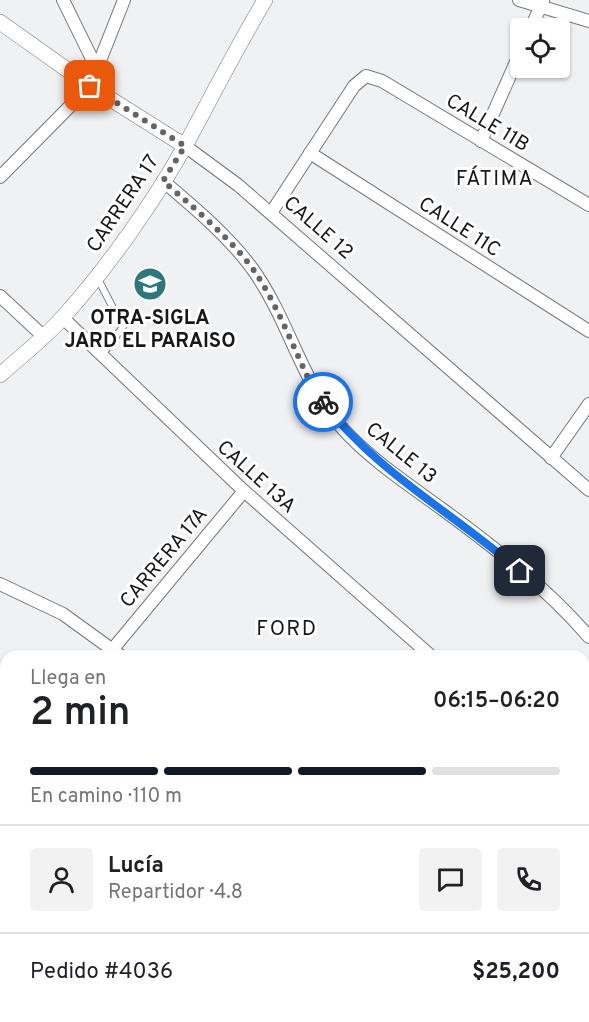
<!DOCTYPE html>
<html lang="es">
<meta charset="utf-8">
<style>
:root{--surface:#fff;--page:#f2f2f2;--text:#202124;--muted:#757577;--line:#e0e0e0;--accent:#111827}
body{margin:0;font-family:Overpass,sans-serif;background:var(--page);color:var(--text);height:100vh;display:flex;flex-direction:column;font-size:22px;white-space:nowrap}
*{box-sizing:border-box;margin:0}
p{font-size:20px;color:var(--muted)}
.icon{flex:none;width:33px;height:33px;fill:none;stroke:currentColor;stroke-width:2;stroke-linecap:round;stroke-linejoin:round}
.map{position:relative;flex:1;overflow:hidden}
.details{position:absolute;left:0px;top:650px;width:590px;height:374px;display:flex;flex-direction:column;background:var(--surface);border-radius:18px 18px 0 0;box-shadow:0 2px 4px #0004}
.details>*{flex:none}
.controls{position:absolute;left:510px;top:18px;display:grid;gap:12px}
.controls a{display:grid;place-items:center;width:60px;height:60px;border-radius:6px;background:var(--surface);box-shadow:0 2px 4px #0004;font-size:30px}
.pin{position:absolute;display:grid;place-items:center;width:51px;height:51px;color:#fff;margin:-26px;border-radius:12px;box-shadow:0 3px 9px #0006}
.courier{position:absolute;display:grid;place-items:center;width:60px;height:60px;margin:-30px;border:4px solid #1a73e8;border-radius:50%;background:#fff;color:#222;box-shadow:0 2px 8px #0007}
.head em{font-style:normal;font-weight:600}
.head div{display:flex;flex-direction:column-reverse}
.head{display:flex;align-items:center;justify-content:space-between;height:102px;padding:0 30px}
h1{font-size:39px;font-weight:600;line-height:45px}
.bar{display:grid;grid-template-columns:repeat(4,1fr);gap:9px 6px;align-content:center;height:72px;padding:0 30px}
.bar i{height:8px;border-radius:4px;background:var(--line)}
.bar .active{background:var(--accent)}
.bar p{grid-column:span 4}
.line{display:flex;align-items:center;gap:15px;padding:0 30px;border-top:2px solid var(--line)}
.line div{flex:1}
.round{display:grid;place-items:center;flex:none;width:63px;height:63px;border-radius:6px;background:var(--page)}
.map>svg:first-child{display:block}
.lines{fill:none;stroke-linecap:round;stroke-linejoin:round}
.service-casing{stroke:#767778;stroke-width:8}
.minor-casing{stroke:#767778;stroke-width:14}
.tertiary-casing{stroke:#767778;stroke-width:16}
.service{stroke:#fff;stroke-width:6}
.minor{stroke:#fff;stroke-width:12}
.tertiary{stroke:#fff;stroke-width:15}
.done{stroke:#646464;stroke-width:6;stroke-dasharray:0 10.8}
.route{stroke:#1a73e8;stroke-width:8}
.labels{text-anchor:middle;stroke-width:6;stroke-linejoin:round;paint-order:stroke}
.street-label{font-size:20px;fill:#181818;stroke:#fefeff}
.poi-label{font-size:20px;font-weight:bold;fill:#181818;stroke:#fefeff}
.neighbourhood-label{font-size:21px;letter-spacing:1.5px;fill:#181818;stroke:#fefeff}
</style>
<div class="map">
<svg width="589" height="1022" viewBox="0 0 589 1022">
<rect width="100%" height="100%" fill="#f0f1f2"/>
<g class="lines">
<defs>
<g id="service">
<polyline points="97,277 112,306"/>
<polyline points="102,355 123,327 120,321"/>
</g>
<g id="minor">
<polyline points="63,0 96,67"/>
<polyline points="519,0 589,21"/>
<polyline points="531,28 543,1"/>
<polyline points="481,141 520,53"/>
<polyline points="185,146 238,185 589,490"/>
<polyline points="310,153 589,331"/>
<polyline points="0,177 90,86 124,0"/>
<path d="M163,181c32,27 70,59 93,93 34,50 46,109 87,155 28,31 65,55 99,80 52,38 105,79 147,128"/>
<polyline points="271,213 354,86 366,76 382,81 589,205"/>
<polyline points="0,296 43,336"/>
<polyline points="63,318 244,491 431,656"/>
<polyline points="551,458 589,404"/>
<polyline points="0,584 63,614 121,656"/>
<polyline points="107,656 244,491"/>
<polyline points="584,790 589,778"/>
<polyline points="306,1017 307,1022"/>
<polyline points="516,1017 522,1022"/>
<polyline points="127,1022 138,1017"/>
<polyline points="479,1022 481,1017"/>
</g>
<g id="tertiary">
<polyline points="0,22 90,86 185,146"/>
<path d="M0,375c21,-19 45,-37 64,-59 44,-49 90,-114 122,-172 26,-48 51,-97 79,-144"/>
<polyline points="0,926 6,939"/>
<polyline points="44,1017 46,1022"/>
</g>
</defs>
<use href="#service" class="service-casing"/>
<use href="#minor" class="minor-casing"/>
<use href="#tertiary" class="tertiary-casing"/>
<use href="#service" class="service"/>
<use href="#minor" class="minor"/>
<use href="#tertiary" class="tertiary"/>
</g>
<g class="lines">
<path class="done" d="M90,86l95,60 -22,35c29,25 73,62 94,94 24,37 39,80 59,119l7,8"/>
<path class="route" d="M323,402c53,70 132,112 197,169"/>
</g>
<defs>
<symbol id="school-disc" viewBox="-11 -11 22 22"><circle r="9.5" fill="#2e777d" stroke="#fefeff"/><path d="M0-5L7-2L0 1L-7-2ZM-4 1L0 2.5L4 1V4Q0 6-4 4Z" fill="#fff"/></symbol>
</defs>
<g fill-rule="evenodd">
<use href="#school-disc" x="131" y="265" width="38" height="38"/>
</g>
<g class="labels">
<g class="street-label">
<text transform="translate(488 122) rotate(31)" y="7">CALLE 11B</text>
<text transform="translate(122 203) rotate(-56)" y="7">CARRERA 17</text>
<text transform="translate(460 226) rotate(33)" y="7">CALLE 11C</text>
<text transform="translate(319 227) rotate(41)" y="7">CALLE 12</text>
<text transform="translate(402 452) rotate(39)" y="7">CALLE 13</text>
<text transform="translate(257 476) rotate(42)" y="7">CALLE 13A</text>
<text transform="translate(163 557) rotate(-50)" y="7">CARRERA 17A</text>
</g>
<g class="poi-label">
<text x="150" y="324">OTRA-SIGLA<tspan x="150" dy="23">JARD EL PARAISO</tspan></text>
</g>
<g class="neighbourhood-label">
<text x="495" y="185">FÁTIMA</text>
<text x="287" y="635">FORD</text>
</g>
</g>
</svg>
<div class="controls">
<a><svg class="icon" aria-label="locate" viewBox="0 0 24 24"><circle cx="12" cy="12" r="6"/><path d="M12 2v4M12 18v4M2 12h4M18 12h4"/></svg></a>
</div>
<div class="pin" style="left:90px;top:86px;background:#ea580c"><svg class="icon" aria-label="bag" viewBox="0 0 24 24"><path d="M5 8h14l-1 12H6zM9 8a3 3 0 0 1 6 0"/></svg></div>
<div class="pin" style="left:520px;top:571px;background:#1f2937"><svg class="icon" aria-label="home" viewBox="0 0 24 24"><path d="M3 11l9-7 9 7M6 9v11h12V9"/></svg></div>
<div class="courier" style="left:323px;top:402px"><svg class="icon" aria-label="bike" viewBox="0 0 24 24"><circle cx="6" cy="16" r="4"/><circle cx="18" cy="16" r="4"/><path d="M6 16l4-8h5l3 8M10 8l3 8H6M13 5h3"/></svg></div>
<section class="details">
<div class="head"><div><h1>2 min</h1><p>Llega en</p></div><em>06:15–06:20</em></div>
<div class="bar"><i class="active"></i><i class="active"></i><i class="active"></i><i></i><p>En camino · 110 m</p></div>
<div class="line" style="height:108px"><a class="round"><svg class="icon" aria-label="person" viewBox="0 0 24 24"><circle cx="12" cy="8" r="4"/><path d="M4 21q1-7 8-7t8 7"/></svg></a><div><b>Lucía</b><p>Repartidor · 4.8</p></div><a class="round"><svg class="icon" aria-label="chat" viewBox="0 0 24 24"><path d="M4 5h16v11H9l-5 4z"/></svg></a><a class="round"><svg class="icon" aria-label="phone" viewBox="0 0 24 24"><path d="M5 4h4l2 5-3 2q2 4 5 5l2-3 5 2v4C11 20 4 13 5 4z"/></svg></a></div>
<div class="line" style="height:78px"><div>Pedido #4036</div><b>$25,200</b></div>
</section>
</div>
